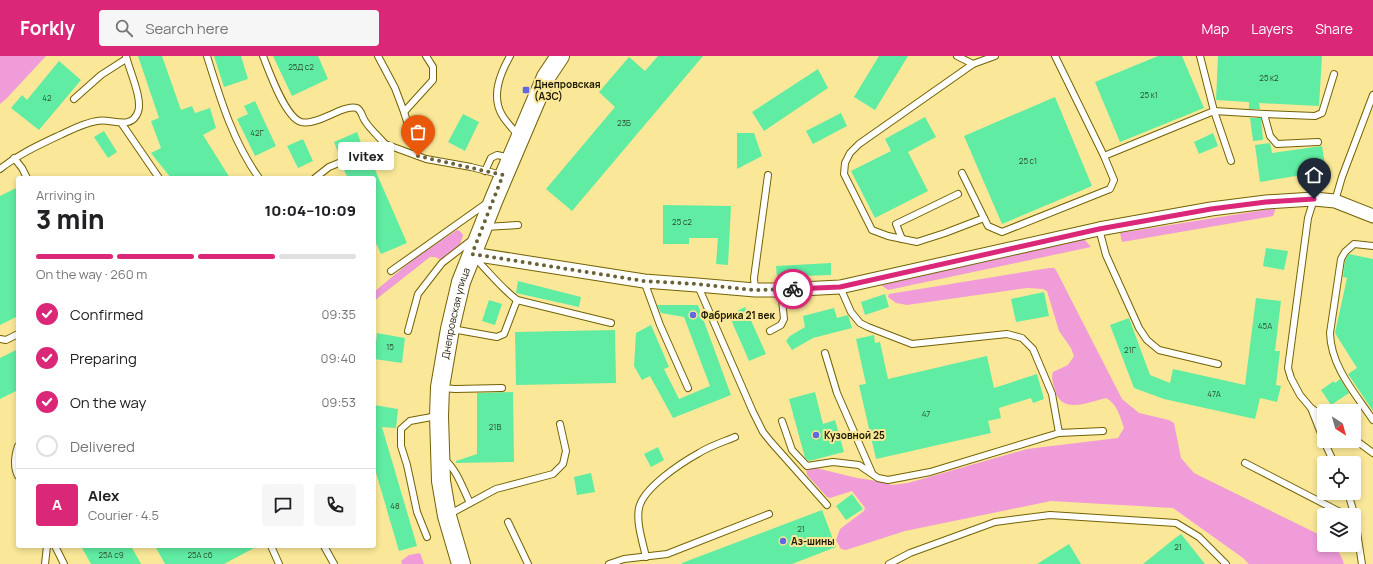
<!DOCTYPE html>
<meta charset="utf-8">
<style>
:root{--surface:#fff;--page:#f6f6f6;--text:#202124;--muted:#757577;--line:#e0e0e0;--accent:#db2777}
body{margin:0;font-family:Manrope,sans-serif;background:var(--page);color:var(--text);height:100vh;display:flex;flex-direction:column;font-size:15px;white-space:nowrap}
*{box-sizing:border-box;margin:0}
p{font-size:13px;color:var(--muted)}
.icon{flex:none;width:22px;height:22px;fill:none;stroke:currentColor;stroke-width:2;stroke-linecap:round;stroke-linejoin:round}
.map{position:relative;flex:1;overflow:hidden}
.panel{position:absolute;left:16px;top:120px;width:360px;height:372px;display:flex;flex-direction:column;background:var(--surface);border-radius:4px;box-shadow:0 2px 6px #0003}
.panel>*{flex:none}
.needle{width:26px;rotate:143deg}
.tools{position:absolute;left:1317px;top:348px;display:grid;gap:8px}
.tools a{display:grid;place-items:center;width:44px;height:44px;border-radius:4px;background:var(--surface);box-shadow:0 2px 6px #0003;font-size:20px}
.pin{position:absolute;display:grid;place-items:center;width:34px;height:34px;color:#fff;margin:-41px -17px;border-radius:50% 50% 50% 0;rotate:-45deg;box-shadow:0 0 4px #0007}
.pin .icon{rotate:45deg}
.courier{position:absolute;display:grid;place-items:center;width:40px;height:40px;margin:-20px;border:3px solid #db2777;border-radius:50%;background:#fff;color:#222;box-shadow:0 1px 5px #0007}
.bubble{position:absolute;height:28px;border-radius:4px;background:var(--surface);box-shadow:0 2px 6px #0003;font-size:13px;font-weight:800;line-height:28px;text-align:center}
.overview em{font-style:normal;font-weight:800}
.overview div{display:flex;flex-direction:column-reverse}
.overview{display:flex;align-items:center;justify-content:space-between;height:68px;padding:0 20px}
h1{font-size:26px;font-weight:800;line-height:30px}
.bar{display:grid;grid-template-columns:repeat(4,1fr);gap:6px 4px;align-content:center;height:48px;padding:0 20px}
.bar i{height:5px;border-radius:3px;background:var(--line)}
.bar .active{background:var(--accent)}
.bar p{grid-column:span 4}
.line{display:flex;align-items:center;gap:10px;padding:0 20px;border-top:1px solid var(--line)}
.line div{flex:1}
.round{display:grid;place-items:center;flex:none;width:42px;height:42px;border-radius:4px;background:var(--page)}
ol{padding:0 20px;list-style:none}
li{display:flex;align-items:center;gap:12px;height:44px}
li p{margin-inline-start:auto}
li .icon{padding:4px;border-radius:50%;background:var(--accent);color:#fff;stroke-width:4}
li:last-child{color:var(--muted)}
li i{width:22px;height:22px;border:2px solid var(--line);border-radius:50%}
header{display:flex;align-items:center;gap:24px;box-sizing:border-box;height:56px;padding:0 20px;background:var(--accent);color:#fff}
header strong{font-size:19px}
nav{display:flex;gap:22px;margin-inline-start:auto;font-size:14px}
.search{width:280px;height:36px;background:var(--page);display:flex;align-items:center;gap:10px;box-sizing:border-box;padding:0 14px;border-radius:4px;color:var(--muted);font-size:15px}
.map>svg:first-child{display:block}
.green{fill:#ef9cd9}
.building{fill:#60eca2}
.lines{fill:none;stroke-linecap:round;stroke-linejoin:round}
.service-casing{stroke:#736204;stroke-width:8}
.minor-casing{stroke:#736204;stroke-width:15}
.secondary-casing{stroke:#736204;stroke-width:20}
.service{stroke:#fff;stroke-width:6}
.minor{stroke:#fff;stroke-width:13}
.secondary{stroke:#fff;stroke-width:18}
.done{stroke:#6a6136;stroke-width:4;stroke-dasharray:0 7.2}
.route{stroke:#db2777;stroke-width:5}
.poi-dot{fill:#6268e1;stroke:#fae898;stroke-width:1.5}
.labels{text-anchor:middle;stroke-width:4;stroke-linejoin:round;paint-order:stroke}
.number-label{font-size:8px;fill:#2e4d29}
.poi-label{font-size:10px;font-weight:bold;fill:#1d1801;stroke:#fae898;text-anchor:start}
.street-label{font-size:10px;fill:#1d1801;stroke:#fae898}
</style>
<header>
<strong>Forkly</strong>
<div class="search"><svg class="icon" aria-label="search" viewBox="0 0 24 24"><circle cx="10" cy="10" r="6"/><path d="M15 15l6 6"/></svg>Search here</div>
<nav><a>Map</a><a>Layers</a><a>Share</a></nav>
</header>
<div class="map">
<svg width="1373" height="508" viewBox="0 0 1373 508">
<rect width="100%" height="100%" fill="#fae898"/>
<g class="green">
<polygon points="0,0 46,0 6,43 0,48"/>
<polygon points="1276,152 1273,160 1122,186 1120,177"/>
<path d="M457,174l3,1 3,4c-2,12 -11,21 -24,24l-4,-2h-5l-56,44v-9l41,-34z"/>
<polygon points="1084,183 1091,191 888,234 881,229"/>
<path d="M1049,212h5l2,2 66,129 17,14 30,7 5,3 7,35 13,15 122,60 8,7v5c12,0 17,9 20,19h-95l-6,-6 -70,-50 -122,-7 -146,30 -59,19 -5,-1 -5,-9 4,-11 24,-18 1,-3 -13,-17 -22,7 -3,-1 -20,-22 -1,-6 6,-2 45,11 20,3 15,4 16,-2 119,-34 91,-11 6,-10c-4,-12 -7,-24 -18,-30 -17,4 -45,17 -51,-8 -2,-6 -4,-12 -2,-18l15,-7 6,-9 -3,-8 -12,-17 -12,-40 -4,-2 -16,-1 -120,17 -11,-2 -8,-6 1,-3z"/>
<polygon points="420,497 424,508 402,508 401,505 409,499"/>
</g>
<g class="building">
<polygon points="138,0 162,0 181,54 192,50 195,57 210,52 216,72 203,79 230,122 171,122 151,97 161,92 151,65 159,62"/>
<polygon points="214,0 241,0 248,23 224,31"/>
<polygon points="273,0 318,0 328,23 292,40"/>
<polygon points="658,0 703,0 572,155 546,133 615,51 599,36 629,1 645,15"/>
<polygon points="879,0 908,0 875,54 854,41"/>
<polygon points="1158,0 1182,0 1204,52 1120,86 1095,26"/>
<polygon points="1218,0 1322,0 1319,50 1259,47 1260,53 1249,53 1249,46 1216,44"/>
<polygon points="59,5 81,24 39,74 11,52 22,39 27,44"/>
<polygon points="818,13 828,32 764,75 752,56"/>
<polygon points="1055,41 1092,130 1002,168 964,80"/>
<polygon points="255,45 276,90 255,100 237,63 248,58 244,50"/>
<polygon points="841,57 847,70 813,88 806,75"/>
<polygon points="463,58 479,66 465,95 448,86"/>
<polygon points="925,61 936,81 908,96 928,135 875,162 851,115 891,95 885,83"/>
<polygon points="1250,62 1261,62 1263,84 1253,85"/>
<polygon points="104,75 117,96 108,102 94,81"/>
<polygon points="357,76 363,92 340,101 334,86"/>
<polygon points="737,77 754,77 762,100 737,113"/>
<polygon points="1213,77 1218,90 1199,98 1194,86"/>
<polygon points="303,83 313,105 298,112 287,90"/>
<polygon points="1270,87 1272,97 1322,90 1326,115 1260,126 1255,89"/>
<polygon points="367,100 369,100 407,187 381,198 374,183 374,122 348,122 343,112 344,110"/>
<polygon points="18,131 18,260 0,269 0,140"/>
<polygon points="663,149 731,150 728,209 716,208 718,182 689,182 689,188 663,188"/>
<polygon points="1266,192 1288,195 1284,214 1263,210"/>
<polygon points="1349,198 1373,203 1373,355 1348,318 1357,312 1335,277 1347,222 1343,221 1345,204"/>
<polygon points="831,207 831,219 777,221 776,210"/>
<polygon points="518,225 581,241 579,251 516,237"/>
<polygon points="1044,236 1049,260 1016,266 1011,243"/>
<polygon points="885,238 889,251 865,259 861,246"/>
<polygon points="1256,242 1281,245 1275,295 1280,295 1276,329 1281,330 1277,346 1260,342 1255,363 1164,343 1134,332 1110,269 1129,262 1150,319 1170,327 1173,313 1245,329"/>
<polygon points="489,244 502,248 495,269 482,265"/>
<polygon points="657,249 698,249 731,339 673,362 650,320 642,324 634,310 636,277 651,269 669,311 664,313 679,343 710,330 684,261 661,257"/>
<polygon points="745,251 766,298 749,305 729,259"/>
<polygon points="834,252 837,262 848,259 852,272 813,282 792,294 786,285 790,280 805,271 803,260"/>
<polygon points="615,274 616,327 516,329 515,276"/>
<polygon points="377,277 405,282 402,307 374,303"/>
<polygon points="874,279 875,287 880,286 888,323 987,300 994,332 1037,318 1044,343 1033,347 1031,342 999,352 1001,362 988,365 991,377 876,403 859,329 866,328 856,283"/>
<polygon points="18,293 18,334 0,343 0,302"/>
<polygon points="1340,323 1349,337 1331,349 1321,334 1334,325 1335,327"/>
<polygon points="513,336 514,406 456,407 456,405 477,398 477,337"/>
<polygon points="815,336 823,368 835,364 844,396 809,405 805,402 789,343"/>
<polygon points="374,349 398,353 396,372 382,371 417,490 399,495 374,410"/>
<polygon points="658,391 664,404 651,411 644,398"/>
<polygon points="591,417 595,436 577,439 574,421"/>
<polygon points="852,438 863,453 846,464 836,450"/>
<polygon points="822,454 836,491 792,508 682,508 682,507"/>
<polygon points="1181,478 1205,508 1143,508 1174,483"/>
<polygon points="1069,488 1081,508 1037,508"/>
<polygon points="81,490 131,490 141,508 91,508"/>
<polygon points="155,490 258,490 224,508 165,508"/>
</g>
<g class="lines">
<defs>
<g id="service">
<path d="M207,0c13,42 26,86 52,122"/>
<path d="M263,0c6,15 22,61 38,66 10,3 29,-7 38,-11 5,-2 12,-5 18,-3 5,3 5,9 8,13 5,8 14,16 20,23"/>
<polyline points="378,0 395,32 404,56 433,24 433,11 426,0"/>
<path d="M510,0c-10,18 -19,40 -8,59 4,7 11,14 16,20"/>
<polyline points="957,0 973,8"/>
<polyline points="1055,0 1104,100 1214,55 1264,58 1270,80 1277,88 1318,86"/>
<polyline points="1200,0 1214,55 1231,105"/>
<polyline points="74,43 101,19 126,3"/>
<polyline points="404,56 418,100"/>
<polyline points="1264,58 1315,60 1322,57 1334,18"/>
<polyline points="122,68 159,122"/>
<polyline points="14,102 22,112 27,122"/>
<path d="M0,113c19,-15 39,-24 60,-34 13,-6 24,-12 37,-14 14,-3 34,10 41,-9 5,-13 -9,-42 -12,-56"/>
<polyline points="485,115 491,102 497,99 511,102"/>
<polyline points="962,117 988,170 1002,176 1110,133 1114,124 1104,100"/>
<polyline points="315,122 329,111 385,88 426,103 471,111 502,119"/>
<polyline points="1314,143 1308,162 1288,312 1291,322 1300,339 1311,352 1324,385"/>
<polyline points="1335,145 1342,121 1373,39"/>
<polyline points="984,162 945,177 917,186 888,180 872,174 844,118 845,107 850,97 859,88 973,8 995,0"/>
<polyline points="486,171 518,169"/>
<polyline points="1099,173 1106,199 1139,272 1147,284 1159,294 1218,308"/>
<polyline points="902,183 896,168 958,138"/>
<path d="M1373,190l-19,-2 -9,8 -4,7 -11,74c1,34 25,60 43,87"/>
<path d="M474,201c14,14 27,31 43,43l94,23"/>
<polyline points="391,215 487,147"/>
<polyline points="644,225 660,269 688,332"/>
<polyline points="698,230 753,356 763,376 771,386 827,449"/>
<polyline points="840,231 851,256 860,267 868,271 912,288 1007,278 1022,282 1033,293 1052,338 1059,377 1103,375"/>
<polyline points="755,234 754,222 768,119"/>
<polyline points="452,273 497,281 504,278 517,244"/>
<polyline points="408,275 418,238 442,207 473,183"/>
<polyline points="770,275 781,269 784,263 781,234"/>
<polyline points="0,283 6,284 18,278"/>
<polyline points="825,297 837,337 872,417"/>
<polyline points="442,332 455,333 502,332"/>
<polyline points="1311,352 1324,361"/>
<polyline points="782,365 792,394 807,410 833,406 859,409 878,422 888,424 930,416 1059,377"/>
<polyline points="1354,383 1373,397"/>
<polyline points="1324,385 1334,407"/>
<path d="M18,390c-3,9 -5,20 0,30"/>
<path d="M445,404c12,10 18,29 25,43"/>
<polyline points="1245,407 1338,455 1347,458 1354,457"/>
<polyline points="1348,437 1354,457 1362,508"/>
<polyline points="448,459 496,433 553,418 563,408 566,395 560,368"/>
<polyline points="508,466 528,508"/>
<polyline points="427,481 417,456 407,409 401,390 401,373 410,365 437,360"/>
<polyline points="55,490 64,508"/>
<polyline points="271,490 279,508"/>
<polyline points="324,490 334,508"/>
<path d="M646,501c-3,-14 -10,-34 -7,-49 4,-20 42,-45 60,-55 11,-7 24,-11 36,-16"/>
<polyline points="45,508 47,490"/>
<polyline points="609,508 624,503 667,498 769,458"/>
<polyline points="889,508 910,497 995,466 1050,459 1176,467 1199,481 1226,508"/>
</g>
<polyline id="minor" points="472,198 644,225 697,229 755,234 781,234 840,231 1099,173 1211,153 1266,146 1314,143 1335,145 1373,160"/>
<g id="secondary">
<path id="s1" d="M461,508l-14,-48 -6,-35 -2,-65 1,-29 10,-58 11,-47 33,-83 52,-122 14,-21"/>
</g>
</defs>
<use href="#service" class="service-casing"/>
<use href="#minor" class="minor-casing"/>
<use href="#secondary" class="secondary-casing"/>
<use href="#service" class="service"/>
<use href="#minor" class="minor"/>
<use href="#secondary" class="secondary"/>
</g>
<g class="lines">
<polyline class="done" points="418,100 503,119 472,198 644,225 697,228 754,234 793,233"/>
<polyline class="route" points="793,233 840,231 1099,173 1211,153 1266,146 1314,143"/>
</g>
<g class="poi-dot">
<rect x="522" y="30" width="8" height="8" rx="2"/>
<circle cx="693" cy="259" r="4"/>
<circle cx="816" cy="379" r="4"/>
<circle cx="783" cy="485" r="4"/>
</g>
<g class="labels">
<g class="number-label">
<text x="301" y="14">25Д с2</text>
<text x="1269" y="25">25 к2</text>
<text x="1149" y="42">25 к1</text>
<text x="47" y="45">42</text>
<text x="624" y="70">23Б</text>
<text x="257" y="80">42Г</text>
<text x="1028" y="108">25 с1</text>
<text x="682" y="169">25 с2</text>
<text x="1265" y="273">45А</text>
<text x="390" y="294">15</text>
<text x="1130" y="297">21Г</text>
<text x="1214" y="341">47А</text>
<text x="926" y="361">47</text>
<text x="495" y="374">21В</text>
<text x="395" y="453">48</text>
<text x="801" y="476">21</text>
<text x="1178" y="494">21</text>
<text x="111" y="502">25А с9</text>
<text x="200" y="502">25А с6</text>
</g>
<g class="poi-label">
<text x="534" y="32">Днепровская<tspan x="534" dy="12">(АЗС)</tspan></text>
<text x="701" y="263">Фабрика 21 век</text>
<text x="824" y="383">Кузовной 25</text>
<text x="791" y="489">Аз-шины</text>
</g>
<g class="street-label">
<text dy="4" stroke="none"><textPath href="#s1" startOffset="255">Днепровская улица</textPath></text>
</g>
</g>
</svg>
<div class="tools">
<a><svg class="needle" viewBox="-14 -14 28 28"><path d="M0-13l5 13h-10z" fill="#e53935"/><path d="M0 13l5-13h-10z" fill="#757577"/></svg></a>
<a><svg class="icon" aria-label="locate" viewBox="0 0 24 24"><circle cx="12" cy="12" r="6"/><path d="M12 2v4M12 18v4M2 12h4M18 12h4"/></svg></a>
<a><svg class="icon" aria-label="layers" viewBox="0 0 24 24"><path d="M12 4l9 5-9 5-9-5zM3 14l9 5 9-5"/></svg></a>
</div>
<div class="pin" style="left:418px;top:100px;background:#ea580c"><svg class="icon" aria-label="bag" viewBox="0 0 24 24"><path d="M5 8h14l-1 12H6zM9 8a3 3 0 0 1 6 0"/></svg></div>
<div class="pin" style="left:1314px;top:143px;background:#1f2937"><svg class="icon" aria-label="home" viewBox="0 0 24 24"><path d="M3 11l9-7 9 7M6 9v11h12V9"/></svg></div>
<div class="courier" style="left:793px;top:233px"><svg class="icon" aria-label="bike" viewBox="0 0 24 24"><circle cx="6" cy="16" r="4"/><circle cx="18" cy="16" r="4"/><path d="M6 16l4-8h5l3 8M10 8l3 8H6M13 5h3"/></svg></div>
<div class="bubble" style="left:338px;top:86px;width:56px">Ivitex</div>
<section class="panel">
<div class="overview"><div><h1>3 min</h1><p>Arriving in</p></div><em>10:04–10:09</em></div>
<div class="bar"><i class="active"></i><i class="active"></i><i class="active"></i><i></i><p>On the way · 260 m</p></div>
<ol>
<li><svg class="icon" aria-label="check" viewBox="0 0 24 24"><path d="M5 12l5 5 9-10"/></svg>Confirmed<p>09:35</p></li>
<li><svg class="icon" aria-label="check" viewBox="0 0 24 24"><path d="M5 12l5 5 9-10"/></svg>Preparing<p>09:40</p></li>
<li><svg class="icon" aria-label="check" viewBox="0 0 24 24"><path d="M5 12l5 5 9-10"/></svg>On the way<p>09:53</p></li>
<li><i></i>Delivered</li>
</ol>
<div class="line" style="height:72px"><b class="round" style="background:var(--accent);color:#fff">A</b><div><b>Alex</b><p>Courier · 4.5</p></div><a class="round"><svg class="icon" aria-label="chat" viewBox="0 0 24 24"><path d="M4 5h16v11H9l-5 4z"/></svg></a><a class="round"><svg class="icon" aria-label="phone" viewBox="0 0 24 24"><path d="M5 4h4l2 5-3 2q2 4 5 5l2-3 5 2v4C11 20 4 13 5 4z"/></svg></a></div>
</section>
</div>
